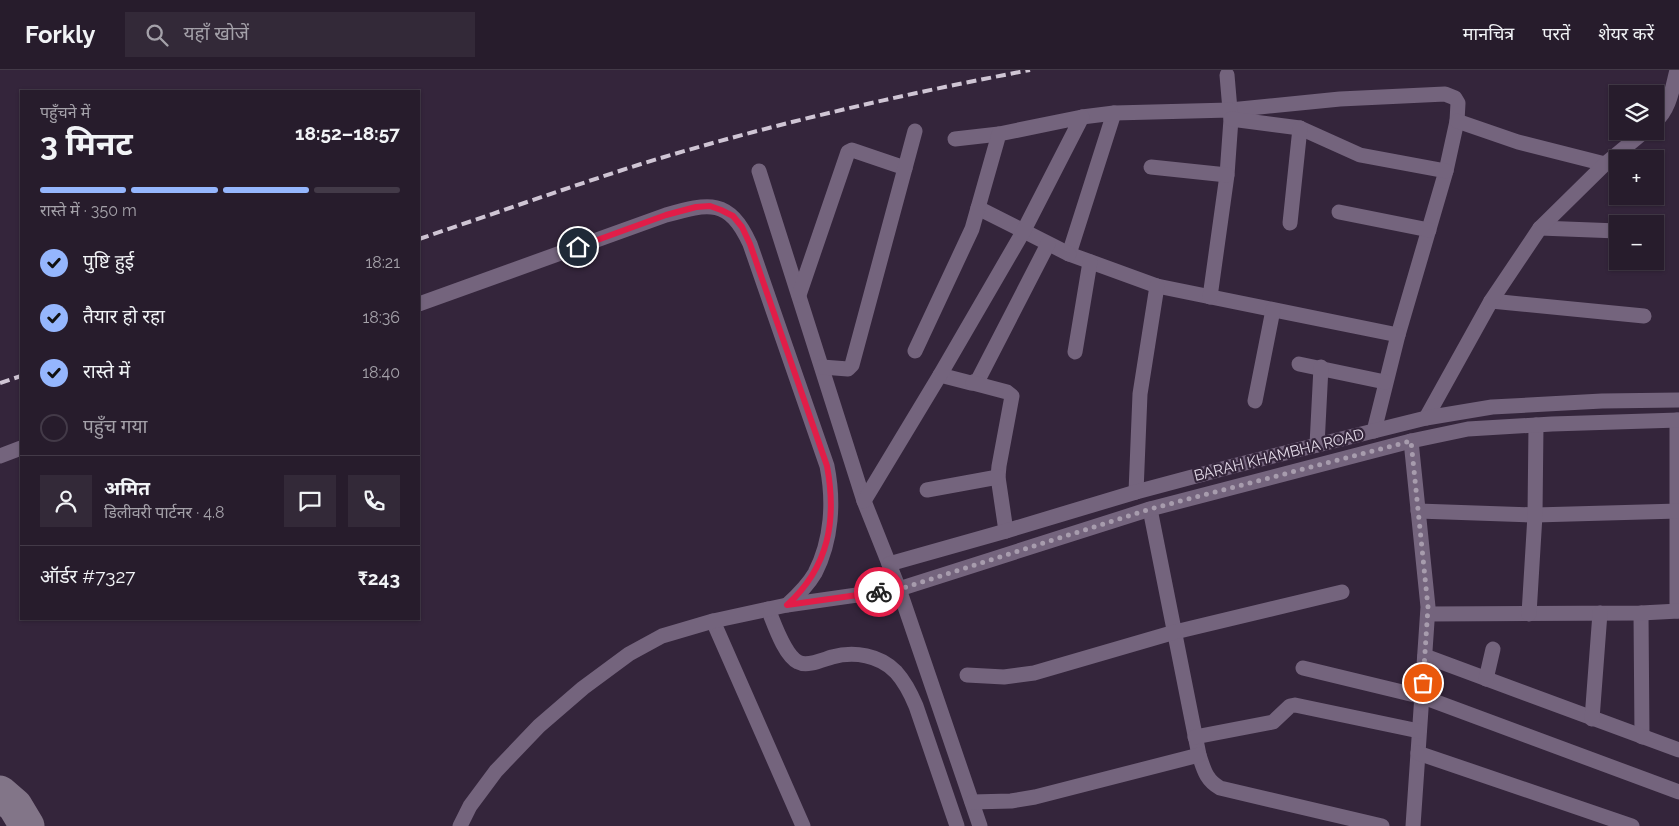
<!DOCTYPE html>
<html lang="hi">
<meta charset="utf-8">
<style>
:root{--surface:#271c2c;--page:#332938;--text:#f1f3f6;--muted:#a4a1a9;--line:#433a48;--accent:#95b6fd}
body{margin:0;font-family:Raleway,"Noto Sans Devanagari",sans-serif;background:var(--page);color:var(--text);height:100vh;display:flex;flex-direction:column;font-size:19px;white-space:nowrap}
*{box-sizing:border-box;margin:0}
p{font-size:16px;color:var(--muted)}
.icon{flex:none;width:28px;height:28px;fill:none;stroke:currentColor;stroke-width:2;stroke-linecap:round;stroke-linejoin:round}
.map{position:relative;flex:1;overflow:hidden}
.side{position:absolute;left:20px;top:20px;width:400px;height:530px;display:flex;flex-direction:column;background:var(--surface);border-radius:0px;box-shadow:0 1px 4px #0004,0 0 0 1px var(--line)}
.side>*{flex:none}
.fabs{position:absolute;left:1609px;top:15px;display:grid;gap:10px}
.fabs a{display:grid;place-items:center;width:55px;height:55px;border-radius:0px;background:var(--surface);box-shadow:0 1px 4px #0004,0 0 0 1px var(--line);font-size:25px}
.pin{position:absolute;display:grid;place-items:center;width:42px;height:42px;color:#fff;margin:-21px;border:2px solid #fff;border-radius:50%;box-shadow:0 1px 5px #0007}
.courier{position:absolute;display:grid;place-items:center;width:50px;height:50px;margin:-25px;border:4px solid #e11d48;border-radius:50%;background:#fff;color:#222;box-shadow:0 1px 6px #0007}
.summary em{font-style:normal;font-weight:700}
.summary div{display:flex;flex-direction:column-reverse}
.summary{display:flex;align-items:center;justify-content:space-between;height:85px;padding:0 20px}
h1{font-size:32px;font-weight:700;line-height:38px}
.bar{display:grid;grid-template-columns:repeat(4,1fr);gap:8px 5px;align-content:center;height:60px;padding:0 20px}
.bar i{height:6px;border-radius:4px;background:var(--line)}
.bar .current{background:var(--accent)}
.bar p{grid-column:span 4}
.line{display:flex;align-items:center;gap:12px;padding:0 20px;border-top:1px solid var(--line)}
.line div{flex:1}
.round{display:grid;place-items:center;flex:none;width:52px;height:52px;border-radius:0px;background:var(--page)}
ol{padding:0 20px;list-style:none}
li{display:flex;align-items:center;gap:15px;height:55px}
li p{margin-inline-start:auto}
li .icon{padding:5px;border-radius:50%;background:var(--accent);color:#111;stroke-width:4}
li:last-child{color:var(--muted)}
li i{width:28px;height:28px;border:2px solid var(--line);border-radius:50%}
header{display:flex;align-items:center;gap:30px;box-sizing:border-box;height:70px;padding:0 25px;background:var(--surface);border-bottom:1px solid var(--line)}
header strong{font-size:24px}
nav{display:flex;gap:28px;margin-inline-start:auto;font-size:18px}
.search{width:350px;height:45px;background:var(--page);display:flex;align-items:center;gap:12px;box-sizing:border-box;padding:0 18px;border-radius:0px;color:var(--muted);font-size:19px}
.map>svg:first-child{display:block}
.lines{fill:none;stroke-linecap:round;stroke-linejoin:round}
.taxiway{stroke:#827588;stroke-width:35}
.minor{stroke:#74647d;stroke-width:15}
.rail{stroke:#cfc5d4;stroke-width:4;stroke-dasharray:10 5;stroke-linecap:butt}
.done{stroke:#a79cad;stroke-width:5;stroke-dasharray:0 9}
.route{stroke:#e11d48;stroke-width:6}
.labels{text-anchor:middle;stroke-width:4.5;stroke-linejoin:round;paint-order:stroke}
.street-label{font-size:15px;fill:#e5dcea;stroke:#34253b}
</style>
<header>
<strong>Forkly</strong>
<div class="search"><svg class="icon" aria-label="search" viewBox="0 0 24 24"><circle cx="10" cy="10" r="6"/><path d="M15 15l6 6"/></svg>यहाँ खोजें</div>
<nav><a>मानचित्र</a><a>परतें</a><a>शेयर करें</a></nav>
</header>
<div class="map">
<svg width="1679" height="756" viewBox="0 0 1679 756">
<rect width="100%" height="100%" fill="#34253b"/>
<g class="lines">
<polyline class="taxiway" points="0,723 15,736 27,756"/>
<g class="minor">
<polyline points="1227,5 1230,40 1340,29 1445,24 1455,28 1458,33 1457,51 1446,101 1398,265"/>
<polyline points="1114,43 1069,184 1157,216 1398,265 1374,361"/>
<polyline points="1082,47 1114,43 1230,40 1231,49 1227,105 1210,227"/>
<polyline points="1231,49 1300,58 1360,85 1446,101"/>
<polyline points="1457,51 1518,72 1605,94"/>
<path d="M1655,52c15,-13 17,-33 22,-52"/>
<polyline points="955,69 999,64"/>
<polyline points="1151,97 1227,105"/>
<polyline points="759,101 864,431 899,519 980,756"/>
<polyline points="978,138 1069,184"/>
<polyline points="1339,142 1429,160"/>
<polyline points="1290,153 1300,58"/>
<polyline points="1540,158 1618,161"/>
<polyline points="799,225 848,82 852,80 905,98"/>
<polyline points="1491,231 1644,246"/>
<path d="M419,234l247,-89c43,-12 63,-17 84,29l77,222c7,35 5,74 -12,107 -7,12 -18,23 -28,32"/>
<polyline points="1075,282 1090,192"/>
<polyline points="1299,294 1385,312"/>
<polyline points="822,297 848,299 852,295 915,61"/>
<polyline points="940,305 971,313 978,310 1048,174"/>
<polyline points="973,313 1007,322 1012,326 999,396 998,407 1006,461"/>
<polyline points="1255,331 1273,240"/>
<polyline points="1426,348 1491,231 1540,158 1605,94 1645,61"/>
<polyline points="1677,350 1677,541"/>
<polyline points="1411,371 1428,537 1413,756"/>
<polyline points="1317,375 1321,297"/>
<polyline points="0,386 21,378"/>
<polyline points="927,420 998,407"/>
<polyline points="1136,422 1140,324 1157,216"/>
<polyline points="864,431 940,305 1023,162 1082,47 999,64 972,159 915,281"/>
<path d="M1150,439l49,246c5,15 7,25 21,33l162,38"/>
<polyline points="1418,441 1535,445 1679,441"/>
<polyline points="889,494 1006,461 1136,422 1237,395 1426,348 1492,337 1602,331 1679,330"/>
<path d="M768,539c6,14 16,46 30,53 9,5 24,-2 34,-5 22,-6 48,-2 64,15 9,10 15,22 20,34l41,120"/>
<polyline points="1641,543 1642,667"/>
<polyline points="1428,544 1641,543 1679,541"/>
<polyline points="1529,544 1535,445 1536,355"/>
<polyline points="713,551 803,756"/>
<polyline points="1425,586 1679,680"/>
<polyline points="1303,598 1423,627 1679,722"/>
<polyline points="967,605 1004,607 1034,603 1175,562 1342,522"/>
<polyline points="1486,609 1493,579"/>
<polyline points="1592,649 1600,543"/>
<polyline points="1195,667 1273,652 1290,636 1295,635 1419,661"/>
<polyline points="1418,683 1632,756"/>
<polyline points="972,732 1011,731 1035,727 1199,685"/>
<polyline points="460,756 470,736 496,701 539,656 583,618 629,584 662,566 713,551 787,535 899,519 1150,439 1411,371 1468,359 1552,354 1679,350"/>
</g>
<g class="rail">
<path d="M419,169c74,-25 147,-51 222,-75 127,-39 258,-69 389,-94"/>
<polyline points="0,313 21,306"/>
</g>
</g>
<g class="lines">
<polyline class="done" points="879,522 900,519 1150,439 1411,371 1428,537 1423,613"/>
<path class="route" d="M578,177l88,-32 30,-8 14,-1 11,4 12,6 9,11 8,17 77,222c10,54 2,101 -40,139l92,-13"/>
</g>
<g class="labels">
<g class="street-label">
<text transform="translate(1279 385) rotate(-14)" y="5">BARAH KHAMBHA ROAD</text>
</g>
</g>
</svg>
<div class="fabs">
<a><svg class="icon" aria-label="layers" viewBox="0 0 24 24"><path d="M12 4l9 5-9 5-9-5zM3 14l9 5 9-5"/></svg></a>
<a>+</a>
<a>−</a>
</div>
<div class="pin" style="left:1423px;top:613px;background:#ea580c"><svg class="icon" aria-label="bag" viewBox="0 0 24 24"><path d="M5 8h14l-1 12H6zM9 8a3 3 0 0 1 6 0"/></svg></div>
<div class="pin" style="left:578px;top:177px;background:#1f2937"><svg class="icon" aria-label="home" viewBox="0 0 24 24"><path d="M3 11l9-7 9 7M6 9v11h12V9"/></svg></div>
<div class="courier" style="left:879px;top:522px"><svg class="icon" aria-label="bike" viewBox="0 0 24 24"><circle cx="6" cy="16" r="4"/><circle cx="18" cy="16" r="4"/><path d="M6 16l4-8h5l3 8M10 8l3 8H6M13 5h3"/></svg></div>
<section class="side">
<div class="summary"><div><h1>3 मिनट</h1><p>पहुँचने में</p></div><em>18:52–18:57</em></div>
<div class="bar"><i class="current"></i><i class="current"></i><i class="current"></i><i></i><p>रास्ते में · 350 m</p></div>
<ol>
<li><svg class="icon" aria-label="check" viewBox="0 0 24 24"><path d="M5 12l5 5 9-10"/></svg>पुष्टि हुई<p>18:21</p></li>
<li><svg class="icon" aria-label="check" viewBox="0 0 24 24"><path d="M5 12l5 5 9-10"/></svg>तैयार हो रहा<p>18:36</p></li>
<li><svg class="icon" aria-label="check" viewBox="0 0 24 24"><path d="M5 12l5 5 9-10"/></svg>रास्ते में<p>18:40</p></li>
<li><i></i>पहुँच गया</li>
</ol>
<div class="line" style="height:90px"><a class="round"><svg class="icon" aria-label="person" viewBox="0 0 24 24"><circle cx="12" cy="8" r="4"/><path d="M4 21q1-7 8-7t8 7"/></svg></a><div><b>अमित</b><p>डिलीवरी पार्टनर · 4.8</p></div><a class="round"><svg class="icon" aria-label="chat" viewBox="0 0 24 24"><path d="M4 5h16v11H9l-5 4z"/></svg></a><a class="round"><svg class="icon" aria-label="phone" viewBox="0 0 24 24"><path d="M5 4h4l2 5-3 2q2 4 5 5l2-3 5 2v4C11 20 4 13 5 4z"/></svg></a></div>
<div class="line" style="height:65px"><div>ऑर्डर #7327</div><b>₹243</b></div>
</section>
</div>
